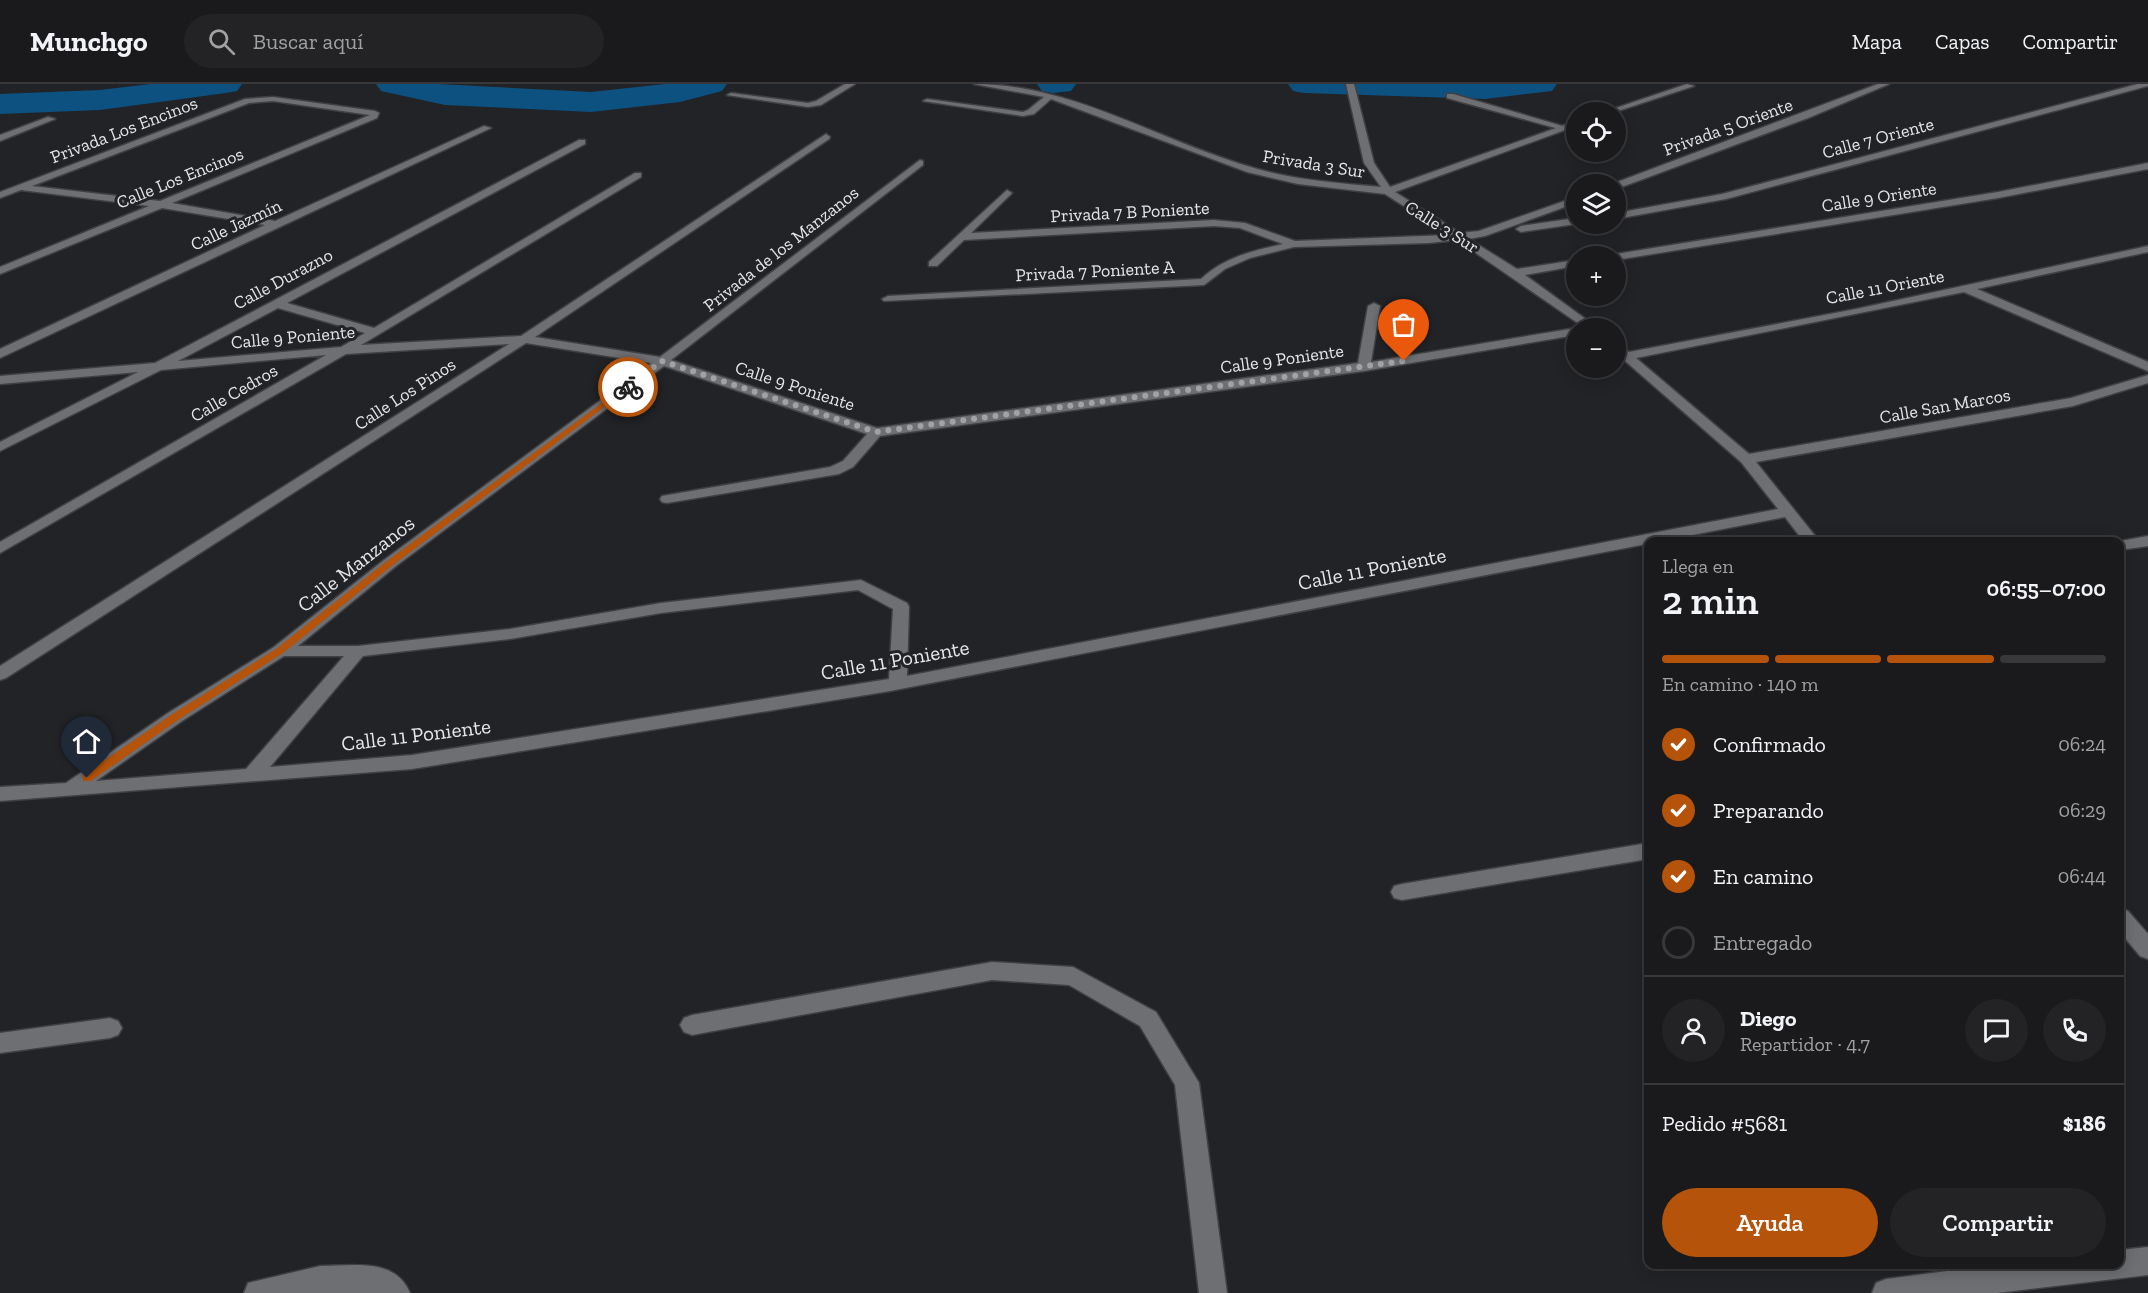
<!DOCTYPE html>
<html lang="es">
<meta charset="utf-8">
<style>
:root{--surface:#1a1a1c;--page:#232325;--text:#f1f3f6;--muted:#9fa1a3;--line:#38383b;--accent:#b45309}
body{margin:0;font-family:"Zilla Slab",serif;background:var(--page);color:var(--text);height:100vh;display:flex;flex-direction:column;font-size:22px;white-space:nowrap}
*{box-sizing:border-box;margin:0}
p{font-size:20px;color:var(--muted)}
.icon{flex:none;width:33px;height:33px;fill:none;stroke:currentColor;stroke-width:2;stroke-linecap:round;stroke-linejoin:round}
.map{position:relative;flex:1;overflow:hidden}
.panel{position:absolute;left:1644px;top:453px;width:480px;height:732px;display:flex;flex-direction:column;background:var(--surface);border-radius:12px;box-shadow:0 3px 15px #0003,0 0 0 2px var(--line)}
.panel>*{flex:none}
.tools{position:absolute;left:1566px;top:18px;display:grid;gap:12px}
.tools a{display:grid;place-items:center;width:60px;height:60px;border-radius:50%;background:var(--surface);box-shadow:0 3px 15px #0003,0 0 0 2px var(--line);font-size:30px}
.pin{position:absolute;display:grid;place-items:center;width:51px;height:51px;color:#fff;margin:-62px -26px;border-radius:50% 50% 50% 0;rotate:-45deg;box-shadow:0 0 6px #0007}
.pin .icon{rotate:45deg}
.courier{position:absolute;display:grid;place-items:center;width:60px;height:60px;margin:-30px;border:4px solid #b45309;border-radius:50%;background:#fff;color:#222;box-shadow:0 2px 8px #0007}
.headline em{font-style:normal;font-weight:600}
.headline div{display:flex;flex-direction:column-reverse}
.headline{display:flex;align-items:center;justify-content:space-between;height:102px;padding:0 18px}
h1{font-size:39px;font-weight:600;line-height:45px}
.bar{display:grid;grid-template-columns:repeat(4,1fr);gap:9px 6px;align-content:center;height:72px;padding:0 18px}
.bar i{height:8px;border-radius:4px;background:var(--line)}
.bar .selected{background:var(--accent)}
.bar p{grid-column:span 4}
.line{display:flex;align-items:center;gap:15px;padding:0 18px;border-top:2px solid var(--line)}
.line div{flex:1}
.round{display:grid;place-items:center;flex:none;width:63px;height:63px;border-radius:32px;background:var(--page)}
ol{padding:0 18px;list-style:none}
li{display:flex;align-items:center;gap:18px;height:66px}
li p{margin-inline-start:auto}
li .icon{padding:6px;border-radius:50%;background:var(--accent);color:#fff;stroke-width:4}
li:last-child{color:var(--muted)}
li i{width:33px;height:33px;border:3px solid var(--line);border-radius:50%}
.action{display:flex;gap:12px;margin-top:auto;padding:12px 18px}
.action a{flex:1;height:69px;border-radius:36px;background:var(--accent);color:#fff;font-size:24px;font-weight:600;line-height:69px;text-align:center}
.action a+a{background:var(--page);color:var(--text)}
header{display:flex;align-items:center;gap:36px;box-sizing:border-box;height:84px;padding:0 30px;background:var(--surface);border-bottom:2px solid var(--line)}
header strong{font-size:28px}
nav{display:flex;gap:33px;margin-inline-start:auto;font-size:21px}
.search{width:420px;height:54px;background:var(--page);display:flex;align-items:center;gap:15px;box-sizing:border-box;padding:0 21px;border-radius:33px;color:var(--muted);font-size:22px}
.map>svg:first-child{display:block}
.lines{fill:none;stroke-linecap:round;stroke-linejoin:round}
.river{fill:#0d5181;fill-rule:evenodd}
.service-casing{stroke:#404043;stroke-width:3}
.minor-casing{stroke:#404043;stroke-width:3}
.service{fill:#6e6f73;fill-rule:evenodd}
.minor{fill:#6e6f73;fill-rule:evenodd}
.route{fill:#b45309}
.done{stroke:#a1a2a4;stroke-width:6;stroke-dasharray:0 10.8}
.labels{text-anchor:middle;stroke-width:6;stroke-linejoin:round;paint-order:stroke}
.far-street-label{font-size:18px;fill:#e6e6e8;stroke:#222326}
.street-label{font-size:21px;fill:#e6e6e8;stroke:#222326}
</style>
<header>
<strong>Munchgo</strong>
<div class="search"><svg class="icon" aria-label="search" viewBox="0 0 24 24"><circle cx="10" cy="10" r="6"/><path d="M15 15l6 6"/></svg>Buscar aquí</div>
<nav><a>Mapa</a><a>Capas</a><a>Compartir</a></nav>
</header>
<div class="map">
<svg width="2148" height="1209" viewBox="0 0 2148 1209">
<rect width="100%" height="100%" fill="#222326"/>
<g class="lines">
<g class="river">
<polygon points="150,0 242,0 237,7 226,9 100,26 0,30 0,10 100,6"/>
<polygon points="376,0 439,0 591,8 665,0 727,0 722,7 680,18 591,28 445,21 381,7"/>
<polygon points="1037,0 1076,0 1071,7 1053,9 1042,7"/>
<polygon points="1288,0 1557,0 1552,7 1485,15 1304,9 1293,7"/>
</g>
<defs>
<polygon id="service" points="1447,10 1453,10 1566,43 1559,45 1447,14"/>
<g id="minor">
<polygon points="845,0 855,0 821,21 808,23 727,11 731,9 808,19 816,17"/>
<path d="M974,0c99,0 187,58 280,84 41,12 84,15 127,19l-17,-24 -18,-79h8l20,79 16,24 186,-66v5l-181,66 65,41 19,-2 97,-34v6l-91,33 -16,3 48,30 59,-9v6l-51,9 73,53h-13l-128,-88 -28,3 -135,4 -44,11 -25,11 -21,16 -320,16 -2,-2 6,-3 313,-17c24,-22 51,-28 82,-35l-43,-16 -26,-2 -250,14 -27,26h-8v-4l78,-72 5,3 -2,2 -39,38 243,-13 31,3 50,18 154,-6 -64,-41 -87,-10 -51,-12 -196,-73 -17,15 -11,2 -100,-15 4,-2 96,13 5,-2 16,-13z"/>
<polygon points="1687,0 1694,2 1615,28 1604,28"/>
<polygon points="1878,0 1889,0 1808,34 1619,104 1616,105 1616,100 1612,100"/>
<polygon points="2138,0 2148,0 2148,2 1726,115 1616,135 1616,129 1722,110"/>
<path d="M273,13l102,14 4,2 -2,5 -205,85 103,18 209,-95 7,2 -491,230v-9l265,-124 -103,-17 -162,66v-7l149,-61 -128,-16 -21,8v-6l245,-93zM273,17l97,14 -210,86 -128,-15 217,-83z"/>
<polygon points="48,33 55,35 0,57 0,51"/>
<path d="M826,50l4,3 -1,2 -294,198 125,20 260,-197 3,1v4l-252,195 206,68 481,-65 10,-57 6,-3 6,3 -9,56 205,-34v7l-212,36 -484,65 -27,31 -14,7 -172,29 -5,-1 -2,-3 2,-3 168,-29 13,-6 24,-27 -203,-68 -268,200 -98,80h60l152,-17 151,-26 200,-23 46,23 2,4 -2,69 871,-167 -37,-47 -125,-109v-10l13,9 227,-43 292,-63v6l-171,37 171,73v9l-184,-79 -328,66 113,96 322,-56 77,-23v8l-75,23 -317,56 64,80h-16l-19,-25 -895,174 -478,78 -412,32v-14l66,-4 102,-70 106,-66 110,-87 267,-197 -125,-20 -520,335 -6,2v-14l509,-322 -163,10 -346,199v-11l326,-187 -165,15 -161,81v-9l138,-70 -138,12v-8l155,-13 424,-223h6v4l-298,159 87,25 261,-155h6v4l-280,168 160,-9zM278,224l87,25 -24,14 -163,14zM858,506l35,19 -4,70 -477,76 -142,12 93,-111 147,-17 151,-26zM284,572h60l-98,113 -150,12 86,-60z"/>
<polygon points="2148,79 2148,85 1998,114 1616,176 1616,172 1611,172 1616,170 1998,108"/>
<polygon points="1576,134 1578,140 1576,140 1521,148 1516,145 1521,142"/>
<polygon points="2148,452 2148,462 2120,466 2120,458 2115,458"/>
<polygon points="1648,759 1648,775 1402,816 1394,814 1391,808 1394,802 1402,800"/>
<polygon points="2120,824 2128,827 2148,850 2148,875 2140,872 2120,848"/>
<polygon points="992,878 1073,883 1156,928 1199,999 1227,1209 1199,1209 1175,1001 1140,942 1069,901 992,896 692,951 684,948 680,941 684,934 692,931"/>
<polygon points="110,934 118,937 122,944 118,951 110,954 0,969 0,949"/>
<polygon points="2148,1163 2148,1191 1997,1209 1872,1209 1876,1199 1886,1195 2001,1180 2120,1180 2120,1166"/>
<path d="M320,1182c32,0 75,-9 90,27h-166l4,-10z"/>
</g>
</defs>
<use href="#service" class="service-casing"/>
<use href="#minor" class="minor-casing"/>
<use href="#service" class="service"/>
<use href="#minor" class="minor"/>
</g>
<polygon class="route" points="625,302 631,303 393,481 283,569 178,636 91,697 83,697 83,691 171,631 276,565 387,477"/>
<g class="lines">
<polyline class="done" points="628,303 662,277 876,348 1404,277"/>
</g>
<g class="labels">
<g class="far-street-label">
<text transform="translate(1728 43) rotate(-20)" y="6">Privada 5 Oriente</text>
<text transform="translate(124 46) rotate(-21)" y="6">Privada Los Encinos</text>
<text transform="translate(1878 54) rotate(-15)" y="6">Calle 7 Oriente</text>
<text transform="translate(1314 80) rotate(9)" y="6">Privada 3 Sur</text>
<text transform="translate(180 94) rotate(-22)" y="6">Calle Los Encinos</text>
<text transform="translate(1879 113) rotate(-9)" y="6">Calle 9 Oriente</text>
<text transform="translate(1130 128) rotate(-3)" y="6">Privada 7 B Poniente</text>
<text transform="translate(236 141) rotate(-25)" y="6">Calle Jazmín</text>
<text transform="translate(1442 143) rotate(32)" y="6">Calle 3 Sur</text>
<text transform="translate(781 165) rotate(-38)" y="6">Privada de los Manzanos</text>
<text transform="translate(1095 187) rotate(-3)" y="6">Privada 7 Poniente A</text>
<text transform="translate(283 195) rotate(-28)" y="6">Calle Durazno</text>
<text transform="translate(1885 203) rotate(-11)" y="6">Calle 11 Oriente</text>
<text transform="translate(293 253) rotate(-5)" y="6">Calle 9 Poniente</text>
<text transform="translate(1282 275) rotate(-8)" y="6">Calle 9 Poniente</text>
<text transform="translate(795 302) rotate(18)" y="6">Calle 9 Poniente</text>
<text transform="translate(234 309) rotate(-30)" y="6">Calle Cedros</text>
<text transform="translate(405 310) rotate(-33)" y="6">Calle Los Pinos</text>
<text transform="translate(1945 322) rotate(-10)" y="6">Calle San Marcos</text>
</g>
<g class="street-label">
<text transform="translate(356 480) rotate(-38)" y="7">Calle Manzanos</text>
<text transform="translate(1372 485) rotate(-11)" y="7">Calle 11 Poniente</text>
<text transform="translate(895 576) rotate(-10)" y="7">Calle 11 Poniente</text>
<text transform="translate(416 651) rotate(-7)" y="7">Calle 11 Poniente</text>
</g>
</g>
</svg>
<div class="tools">
<a><svg class="icon" aria-label="locate" viewBox="0 0 24 24"><circle cx="12" cy="12" r="6"/><path d="M12 2v4M12 18v4M2 12h4M18 12h4"/></svg></a>
<a><svg class="icon" aria-label="layers" viewBox="0 0 24 24"><path d="M12 4l9 5-9 5-9-5zM3 14l9 5 9-5"/></svg></a>
<a>+</a>
<a>−</a>
</div>
<div class="pin" style="left:1404px;top:277px;background:#ea580c"><svg class="icon" aria-label="bag" viewBox="0 0 24 24"><path d="M5 8h14l-1 12H6zM9 8a3 3 0 0 1 6 0"/></svg></div>
<div class="pin" style="left:87px;top:694px;background:#1f2937"><svg class="icon" aria-label="home" viewBox="0 0 24 24"><path d="M3 11l9-7 9 7M6 9v11h12V9"/></svg></div>
<div class="courier" style="left:628px;top:303px"><svg class="icon" aria-label="bike" viewBox="0 0 24 24"><circle cx="6" cy="16" r="4"/><circle cx="18" cy="16" r="4"/><path d="M6 16l4-8h5l3 8M10 8l3 8H6M13 5h3"/></svg></div>
<section class="panel">
<div class="headline"><div><h1>2 min</h1><p>Llega en</p></div><em>06:55–07:00</em></div>
<div class="bar"><i class="selected"></i><i class="selected"></i><i class="selected"></i><i></i><p>En camino · 140 m</p></div>
<ol>
<li><svg class="icon" aria-label="check" viewBox="0 0 24 24"><path d="M5 12l5 5 9-10"/></svg>Confirmado<p>06:24</p></li>
<li><svg class="icon" aria-label="check" viewBox="0 0 24 24"><path d="M5 12l5 5 9-10"/></svg>Preparando<p>06:29</p></li>
<li><svg class="icon" aria-label="check" viewBox="0 0 24 24"><path d="M5 12l5 5 9-10"/></svg>En camino<p>06:44</p></li>
<li><i></i>Entregado</li>
</ol>
<div class="line" style="height:108px"><a class="round"><svg class="icon" aria-label="person" viewBox="0 0 24 24"><circle cx="12" cy="8" r="4"/><path d="M4 21q1-7 8-7t8 7"/></svg></a><div><b>Diego</b><p>Repartidor · 4.7</p></div><a class="round"><svg class="icon" aria-label="chat" viewBox="0 0 24 24"><path d="M4 5h16v11H9l-5 4z"/></svg></a><a class="round"><svg class="icon" aria-label="phone" viewBox="0 0 24 24"><path d="M5 4h4l2 5-3 2q2 4 5 5l2-3 5 2v4C11 20 4 13 5 4z"/></svg></a></div>
<div class="line" style="height:78px"><div>Pedido #5681</div><b>$186</b></div>
<div class="action"><a>Ayuda</a><a>Compartir</a></div>
</section>
</div>
